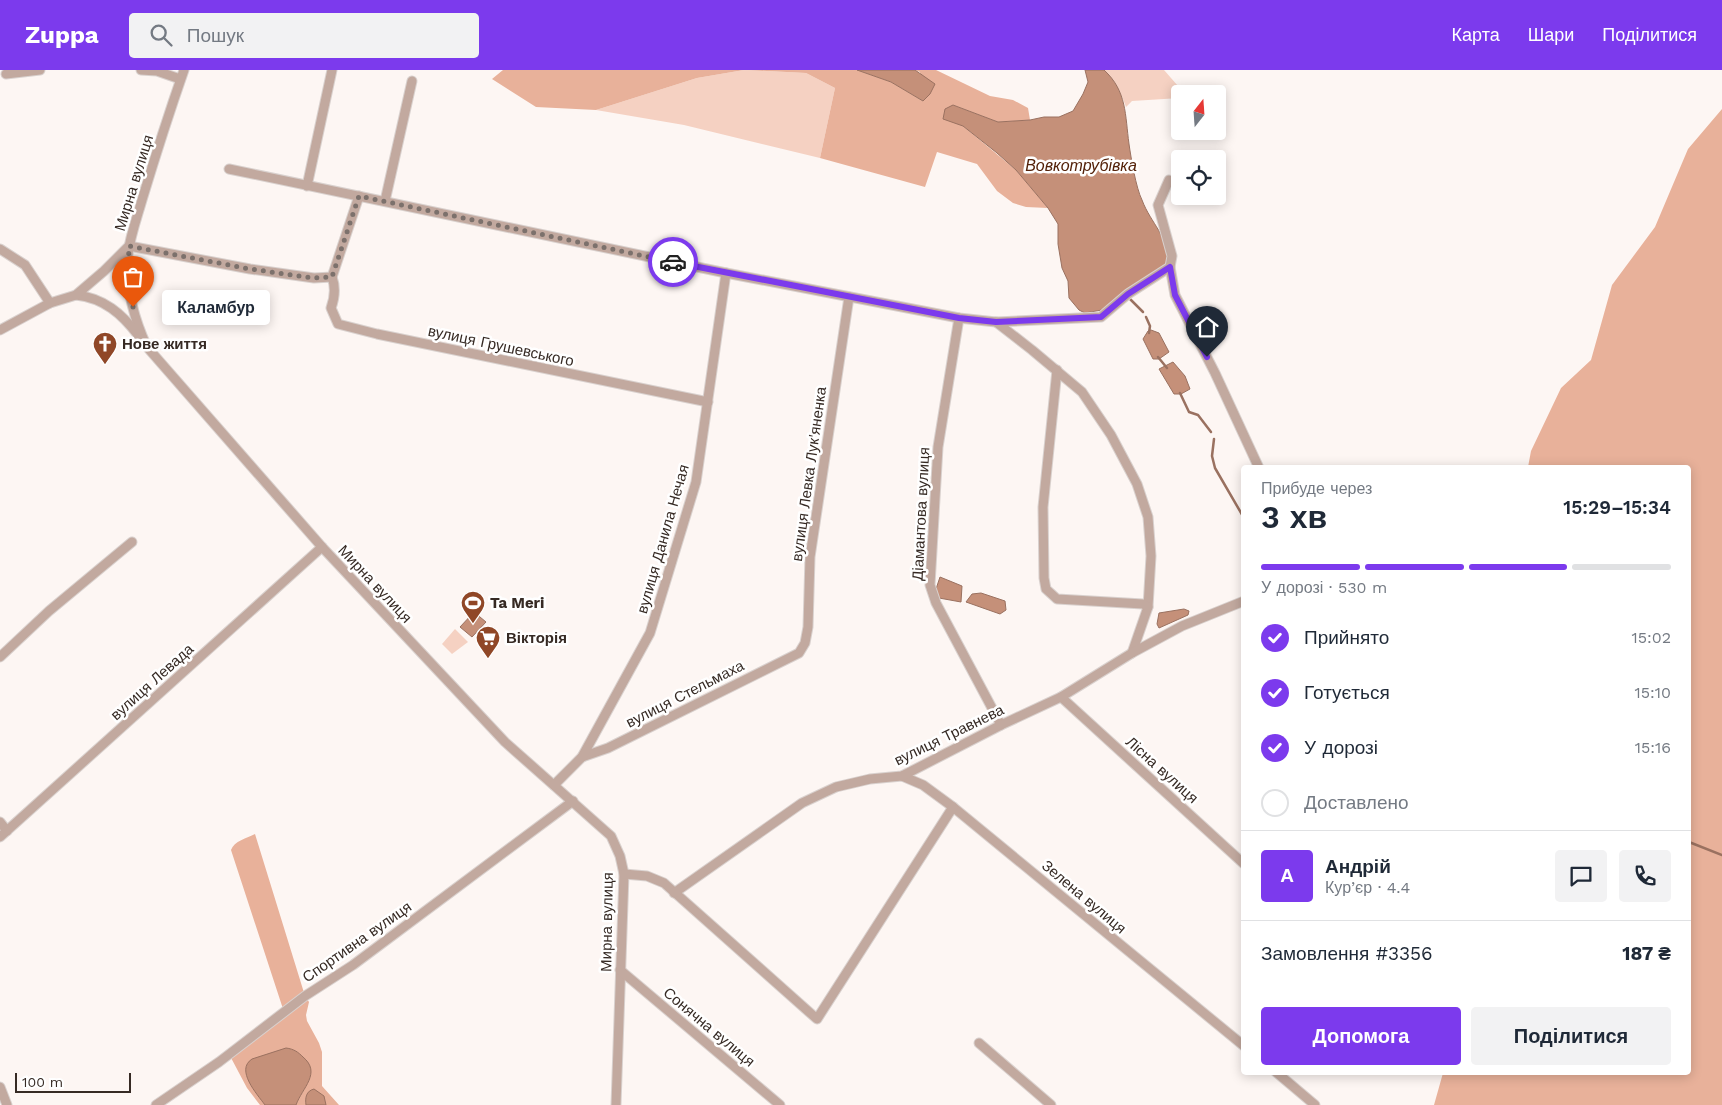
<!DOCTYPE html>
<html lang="uk">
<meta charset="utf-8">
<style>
:root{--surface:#fff;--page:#f2f2f3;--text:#1f2937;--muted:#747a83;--line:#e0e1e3;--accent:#7c3aed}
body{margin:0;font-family:"Work Sans",sans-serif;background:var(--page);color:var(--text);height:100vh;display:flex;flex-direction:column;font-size:19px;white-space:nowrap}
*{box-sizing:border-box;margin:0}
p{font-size:16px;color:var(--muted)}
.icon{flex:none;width:28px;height:28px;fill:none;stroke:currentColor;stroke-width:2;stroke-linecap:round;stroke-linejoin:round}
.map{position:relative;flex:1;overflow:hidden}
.side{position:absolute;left:1241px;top:395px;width:450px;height:610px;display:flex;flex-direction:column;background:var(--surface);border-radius:5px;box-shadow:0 2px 12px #0003}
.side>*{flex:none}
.needle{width:32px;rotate:17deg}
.buttons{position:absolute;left:1171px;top:15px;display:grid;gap:10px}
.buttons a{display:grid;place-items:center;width:55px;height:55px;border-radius:5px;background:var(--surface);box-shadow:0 2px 12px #0003;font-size:25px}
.scale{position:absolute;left:15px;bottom:12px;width:116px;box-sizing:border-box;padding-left:5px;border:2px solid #362a24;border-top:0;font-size:14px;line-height:18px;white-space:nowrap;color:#362a24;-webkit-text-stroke:4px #fff;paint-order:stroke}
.pin{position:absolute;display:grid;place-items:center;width:42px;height:42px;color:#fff;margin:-51px -21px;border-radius:50% 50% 50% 0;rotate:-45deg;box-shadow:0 0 5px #0007}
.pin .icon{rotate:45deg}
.courier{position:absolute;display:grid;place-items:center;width:50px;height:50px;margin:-25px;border:4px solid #7c3aed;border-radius:50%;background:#fff;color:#222;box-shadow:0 1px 6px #0007}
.bubble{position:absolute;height:35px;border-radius:5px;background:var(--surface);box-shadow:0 2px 12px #0003;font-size:16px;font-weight:600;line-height:35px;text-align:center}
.overview em{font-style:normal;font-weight:600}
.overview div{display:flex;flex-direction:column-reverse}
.overview{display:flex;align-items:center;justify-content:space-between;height:85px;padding:0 20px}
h1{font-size:32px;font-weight:600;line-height:38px}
.bar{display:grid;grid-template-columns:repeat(4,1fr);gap:8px 5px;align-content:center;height:60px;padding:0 20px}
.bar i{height:6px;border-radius:4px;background:var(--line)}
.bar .active{background:var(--accent)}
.bar p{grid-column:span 4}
.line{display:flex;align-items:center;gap:12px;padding:0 20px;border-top:1px solid var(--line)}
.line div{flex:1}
.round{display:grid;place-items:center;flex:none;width:52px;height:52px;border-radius:5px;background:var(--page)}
ol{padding:0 20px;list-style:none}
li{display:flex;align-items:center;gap:15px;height:55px}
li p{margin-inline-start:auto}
li .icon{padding:5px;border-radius:50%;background:var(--accent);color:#fff;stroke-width:4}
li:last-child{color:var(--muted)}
li i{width:28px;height:28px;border:2px solid var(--line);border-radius:50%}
.cta{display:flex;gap:10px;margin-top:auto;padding:10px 20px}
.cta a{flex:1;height:58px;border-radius:5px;background:var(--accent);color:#fff;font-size:20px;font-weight:600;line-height:58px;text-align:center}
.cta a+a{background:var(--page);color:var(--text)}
header{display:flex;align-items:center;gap:30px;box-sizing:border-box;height:70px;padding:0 25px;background:var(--accent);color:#fff}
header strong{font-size:24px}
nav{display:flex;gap:28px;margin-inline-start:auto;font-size:18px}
.search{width:350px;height:45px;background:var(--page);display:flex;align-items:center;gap:12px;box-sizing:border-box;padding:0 18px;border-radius:5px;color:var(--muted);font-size:19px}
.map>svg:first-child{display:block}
.green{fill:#f5d1c2}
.forest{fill:#e8b19a}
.water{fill:#c59079;stroke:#9a7160}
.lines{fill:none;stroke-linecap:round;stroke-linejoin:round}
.stream{stroke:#9a7160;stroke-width:2.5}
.minor-casing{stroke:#d9d1ce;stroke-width:11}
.minor{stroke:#c2a99f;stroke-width:9}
.done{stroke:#7c716c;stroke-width:5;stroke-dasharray:0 9}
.route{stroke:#7c3aed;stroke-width:6}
.labels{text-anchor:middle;stroke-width:5;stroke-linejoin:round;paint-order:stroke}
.street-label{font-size:15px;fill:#362a24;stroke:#fff}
.poi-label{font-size:15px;font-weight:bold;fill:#362a24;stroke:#fff;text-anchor:start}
.water-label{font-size:16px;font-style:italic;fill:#54220a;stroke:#fff}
</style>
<header>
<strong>Zuppa</strong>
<div class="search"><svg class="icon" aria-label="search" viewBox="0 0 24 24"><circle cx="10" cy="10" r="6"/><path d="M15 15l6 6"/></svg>Пошук</div>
<nav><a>Карта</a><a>Шари</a><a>Поділитися</a></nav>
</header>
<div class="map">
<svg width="1722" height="1035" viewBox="0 0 1722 1035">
<rect width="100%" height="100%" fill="#fdf6f3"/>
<g class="green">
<polygon points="744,0 806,3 835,18 820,88 684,55 596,40 697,8"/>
<path d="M1104,0h60l21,24h-5v4l-48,3 -6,6c-5,-14 -11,-27 -22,-37z"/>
<polygon points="455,559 468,572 452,584 442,574"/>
</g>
<g class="forest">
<polygon points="503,0 857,0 891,12 923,31 920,2 915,0 936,0 990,26 1013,30 1028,38 1030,50 998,52 953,35 963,56 1016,100 1048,138 1026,137 1013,133 997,121 977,94 937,82 925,117 820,88 835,18 806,3 744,0 697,8 596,40 536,37 492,9"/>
<polygon points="1722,39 1722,1035 1434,1035 1443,1003 1689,1002 1689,398 1528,397 1531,381 1561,318 1591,290 1612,215 1655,157 1688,79"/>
<path d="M255,764l50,162 4,6 -3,13 1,6 12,22 3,9v34l17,19h-79l-13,-17 -18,-34 55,-42 -53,-162c3,-9 16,-12 24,-16z"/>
</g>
<g class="water">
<polygon points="857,0 915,0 935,14 930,24 923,31 891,12"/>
<path d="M1085,0h19c23,21 21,45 25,74 2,14 7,44 13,56 9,24 27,36 25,63l-8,8 -34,20 -23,19 -17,3 -6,-3 -10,-12 -1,-17 -6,-13 -4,-24v-20l-10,-16 -32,-38 -19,-17 -34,-27 -20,-7 2,-10 8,-4 45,17 32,-2 14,-3h15l14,-6 10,-17 5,-12z"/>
<polygon points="1151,260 1159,263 1169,282 1159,289 1153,289 1143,269 1148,261"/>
<polygon points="1173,292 1185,306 1190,319 1181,324 1174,324 1159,299"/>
<polygon points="940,507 962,516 961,532 939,528 935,522"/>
<polygon points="981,523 1005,531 1006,540 1000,544 966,532 972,524"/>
<polygon points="1184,539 1189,541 1188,545 1159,558 1157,554 1159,543"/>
<polygon points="474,542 486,552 472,567 460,557"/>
<path d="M286,978c8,1 12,4 17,9 19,16 -1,31 -7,48h-31c-8,-11 -30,-35 -13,-46z"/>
<path d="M314,1019l10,7 2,9h-20c-1,-7 0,-14 8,-16z"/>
</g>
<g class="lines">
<g class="stream">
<polyline points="1130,229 1143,242"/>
<polyline points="1146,247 1150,256 1149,263"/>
<polyline points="1158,287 1167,298"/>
<polyline points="1180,323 1189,342 1198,345 1211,362"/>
<polyline points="1214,369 1212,386 1215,398 1244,448"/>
<polyline points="1689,772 1722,785"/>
</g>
<defs>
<g id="minor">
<polyline points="141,0 157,1 180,9"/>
<path d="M184,0c-15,43 -29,87 -42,130 -6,21 -14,42 -15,63 0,29 8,58 20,84l175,200 183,195 106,94 9,20 4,18 -8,231"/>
<polyline points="6,4 40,0"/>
<polyline points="229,99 726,203 959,248 996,252 1101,247 1128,224 1170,197"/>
<polyline points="1169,110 1158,135 1172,186 1170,197 1175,225 1215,303 1259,398"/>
<polyline points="307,116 332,0"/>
<polyline points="385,131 412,11"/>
<polyline points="0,179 25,195 50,233"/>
<path d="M332,207c4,11 3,20 -1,31l7,16 39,10 331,68"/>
<path d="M76,225c28,3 46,19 62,40"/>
<polyline points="959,248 938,377 930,515 936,533 1001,655"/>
<polyline points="996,252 1032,280 1082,322 1111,365 1137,414 1148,447 1151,486 1148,537 1132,583"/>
<polyline points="0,260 50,233 76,225 104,201 129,176 250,199 314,208 332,207 359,126"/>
<polyline points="1057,300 1043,437 1044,508 1046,519 1057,529 1143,534 1148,537"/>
<polyline points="0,587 49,541 132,472"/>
<polyline points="1061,627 1244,794"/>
<polyline points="582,687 608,678 799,583 805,573 808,557 810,487 849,227"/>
<polyline points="902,706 923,715 953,737 1244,976"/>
<polyline points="554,715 582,687 650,563 696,412 726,203"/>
<polyline points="0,752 7,761"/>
<polyline points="0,767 322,477"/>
<polyline points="624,804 647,806 664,813 817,949 953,737"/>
<polyline points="674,823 802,733 836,717 870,709 902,706 1001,655 1061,627 1132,583 1182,556 1244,531"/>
<polyline points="620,900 780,1035"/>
<polyline points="979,973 1051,1035"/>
<polyline points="1276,1002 1315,1035"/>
<polyline points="0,1017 7,1035"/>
<polyline points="156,1035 219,992 305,926 353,895 573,731"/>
</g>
</defs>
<use href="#minor" class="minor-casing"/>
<use href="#minor" class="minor"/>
</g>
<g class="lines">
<polyline class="done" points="133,237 128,203 129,176 250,199 314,208 332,207 359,126 673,192"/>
<polyline class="route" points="673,192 959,248 996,252 1101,247 1128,224 1170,197 1175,225 1207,287"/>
</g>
<defs>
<symbol id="church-pin" viewBox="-11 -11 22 30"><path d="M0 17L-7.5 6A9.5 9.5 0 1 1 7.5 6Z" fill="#904727" stroke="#fff"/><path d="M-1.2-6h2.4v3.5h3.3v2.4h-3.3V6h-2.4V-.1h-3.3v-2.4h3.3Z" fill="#fff"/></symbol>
<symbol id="stadium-pin" viewBox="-11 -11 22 30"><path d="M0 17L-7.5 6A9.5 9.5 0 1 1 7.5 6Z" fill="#904727" stroke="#fff"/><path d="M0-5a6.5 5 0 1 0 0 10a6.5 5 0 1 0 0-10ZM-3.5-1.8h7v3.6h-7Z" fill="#fff"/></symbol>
<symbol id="supermarket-pin" viewBox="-11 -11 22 30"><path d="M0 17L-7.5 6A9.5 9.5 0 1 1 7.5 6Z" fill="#904727" stroke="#fff"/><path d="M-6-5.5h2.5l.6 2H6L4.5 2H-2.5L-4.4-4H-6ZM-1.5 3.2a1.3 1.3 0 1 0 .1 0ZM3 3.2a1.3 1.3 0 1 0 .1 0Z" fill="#fff"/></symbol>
</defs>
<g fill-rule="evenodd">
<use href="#church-pin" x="91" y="260" width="28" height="38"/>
<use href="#stadium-pin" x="459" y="519" width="28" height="38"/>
<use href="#supermarket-pin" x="474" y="554" width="28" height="38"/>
</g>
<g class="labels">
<g class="street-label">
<text transform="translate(134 113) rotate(-73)" y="5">Мирна вулиця</text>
<text transform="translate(501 276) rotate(12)" y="5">вулиця Грушевського</text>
<text transform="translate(809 404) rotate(-82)" y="5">вулиця Левка Лук'яненка</text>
<text transform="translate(921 444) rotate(-87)" y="5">Діамантова вулиця</text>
<text transform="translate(663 469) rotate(-74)" y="5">вулиця Данила Нечая</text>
<text transform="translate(375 514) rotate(47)" y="5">Мирна вулиця</text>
<text transform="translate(152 612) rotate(-42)" y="5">вулиця Левада</text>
<text transform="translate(685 624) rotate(-27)" y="5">вулиця Стельмаха</text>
<text transform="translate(949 665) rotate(-26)" y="5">вулиця Травнева</text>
<text transform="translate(1162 700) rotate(42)" y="5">Лісна вулиця</text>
<text transform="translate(1084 827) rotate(40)" y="5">Зелена вулиця</text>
<text transform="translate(607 852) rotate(-89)" y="5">Мирна вулиця</text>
<text transform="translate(357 872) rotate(-35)" y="5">Спортивна вулиця</text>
<text transform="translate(709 957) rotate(40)" y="5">Сонячна вулиця</text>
</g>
<g class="poi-label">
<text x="122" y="279">Нове життя</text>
<text x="490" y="538">Ta Meri</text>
<text x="506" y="573">Вікторія</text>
</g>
<g class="water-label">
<text x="1081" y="101">Вовкотрубівка</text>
</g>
</g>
</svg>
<div class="buttons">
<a><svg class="needle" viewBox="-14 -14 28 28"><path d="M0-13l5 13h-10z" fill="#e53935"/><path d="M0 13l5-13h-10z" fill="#747a83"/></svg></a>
<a><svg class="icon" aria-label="locate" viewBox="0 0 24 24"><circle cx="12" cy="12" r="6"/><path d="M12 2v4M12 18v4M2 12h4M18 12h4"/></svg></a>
</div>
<div class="scale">100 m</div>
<div class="pin" style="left:133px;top:237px;background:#ea580c"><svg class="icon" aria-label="bag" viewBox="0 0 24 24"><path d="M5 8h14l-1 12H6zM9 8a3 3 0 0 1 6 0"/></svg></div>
<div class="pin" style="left:1207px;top:287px;background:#1f2937"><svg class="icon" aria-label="home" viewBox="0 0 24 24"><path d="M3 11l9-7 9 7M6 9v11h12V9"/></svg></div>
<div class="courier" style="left:673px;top:192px"><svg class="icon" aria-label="car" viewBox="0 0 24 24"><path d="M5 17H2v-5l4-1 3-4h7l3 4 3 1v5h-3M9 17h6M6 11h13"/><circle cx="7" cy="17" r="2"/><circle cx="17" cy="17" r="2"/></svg></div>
<div class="bubble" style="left:162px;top:220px;width:108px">Каламбур</div>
<section class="side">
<div class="overview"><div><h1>3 хв</h1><p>Прибуде через</p></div><em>15:29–15:34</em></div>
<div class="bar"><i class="active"></i><i class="active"></i><i class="active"></i><i></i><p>У дорозі · 530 m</p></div>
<ol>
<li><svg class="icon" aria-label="check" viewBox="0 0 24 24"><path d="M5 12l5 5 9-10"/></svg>Прийнято<p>15:02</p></li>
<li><svg class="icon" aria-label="check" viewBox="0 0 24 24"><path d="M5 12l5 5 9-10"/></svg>Готується<p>15:10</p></li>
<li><svg class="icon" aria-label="check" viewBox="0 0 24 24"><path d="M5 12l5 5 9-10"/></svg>У дорозі<p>15:16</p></li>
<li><i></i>Доставлено</li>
</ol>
<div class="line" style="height:90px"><b class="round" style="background:var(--accent);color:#fff">А</b><div><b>Андрій</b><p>Кур’єр · 4.4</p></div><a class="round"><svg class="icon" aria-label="chat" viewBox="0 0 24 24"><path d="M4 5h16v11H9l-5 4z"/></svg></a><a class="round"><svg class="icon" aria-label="phone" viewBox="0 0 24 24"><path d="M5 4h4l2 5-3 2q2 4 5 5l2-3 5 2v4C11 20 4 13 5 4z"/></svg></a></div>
<div class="line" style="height:65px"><div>Замовлення #3356</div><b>187 ₴</b></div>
<div class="cta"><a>Допомога</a><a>Поділитися</a></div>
</section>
</div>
